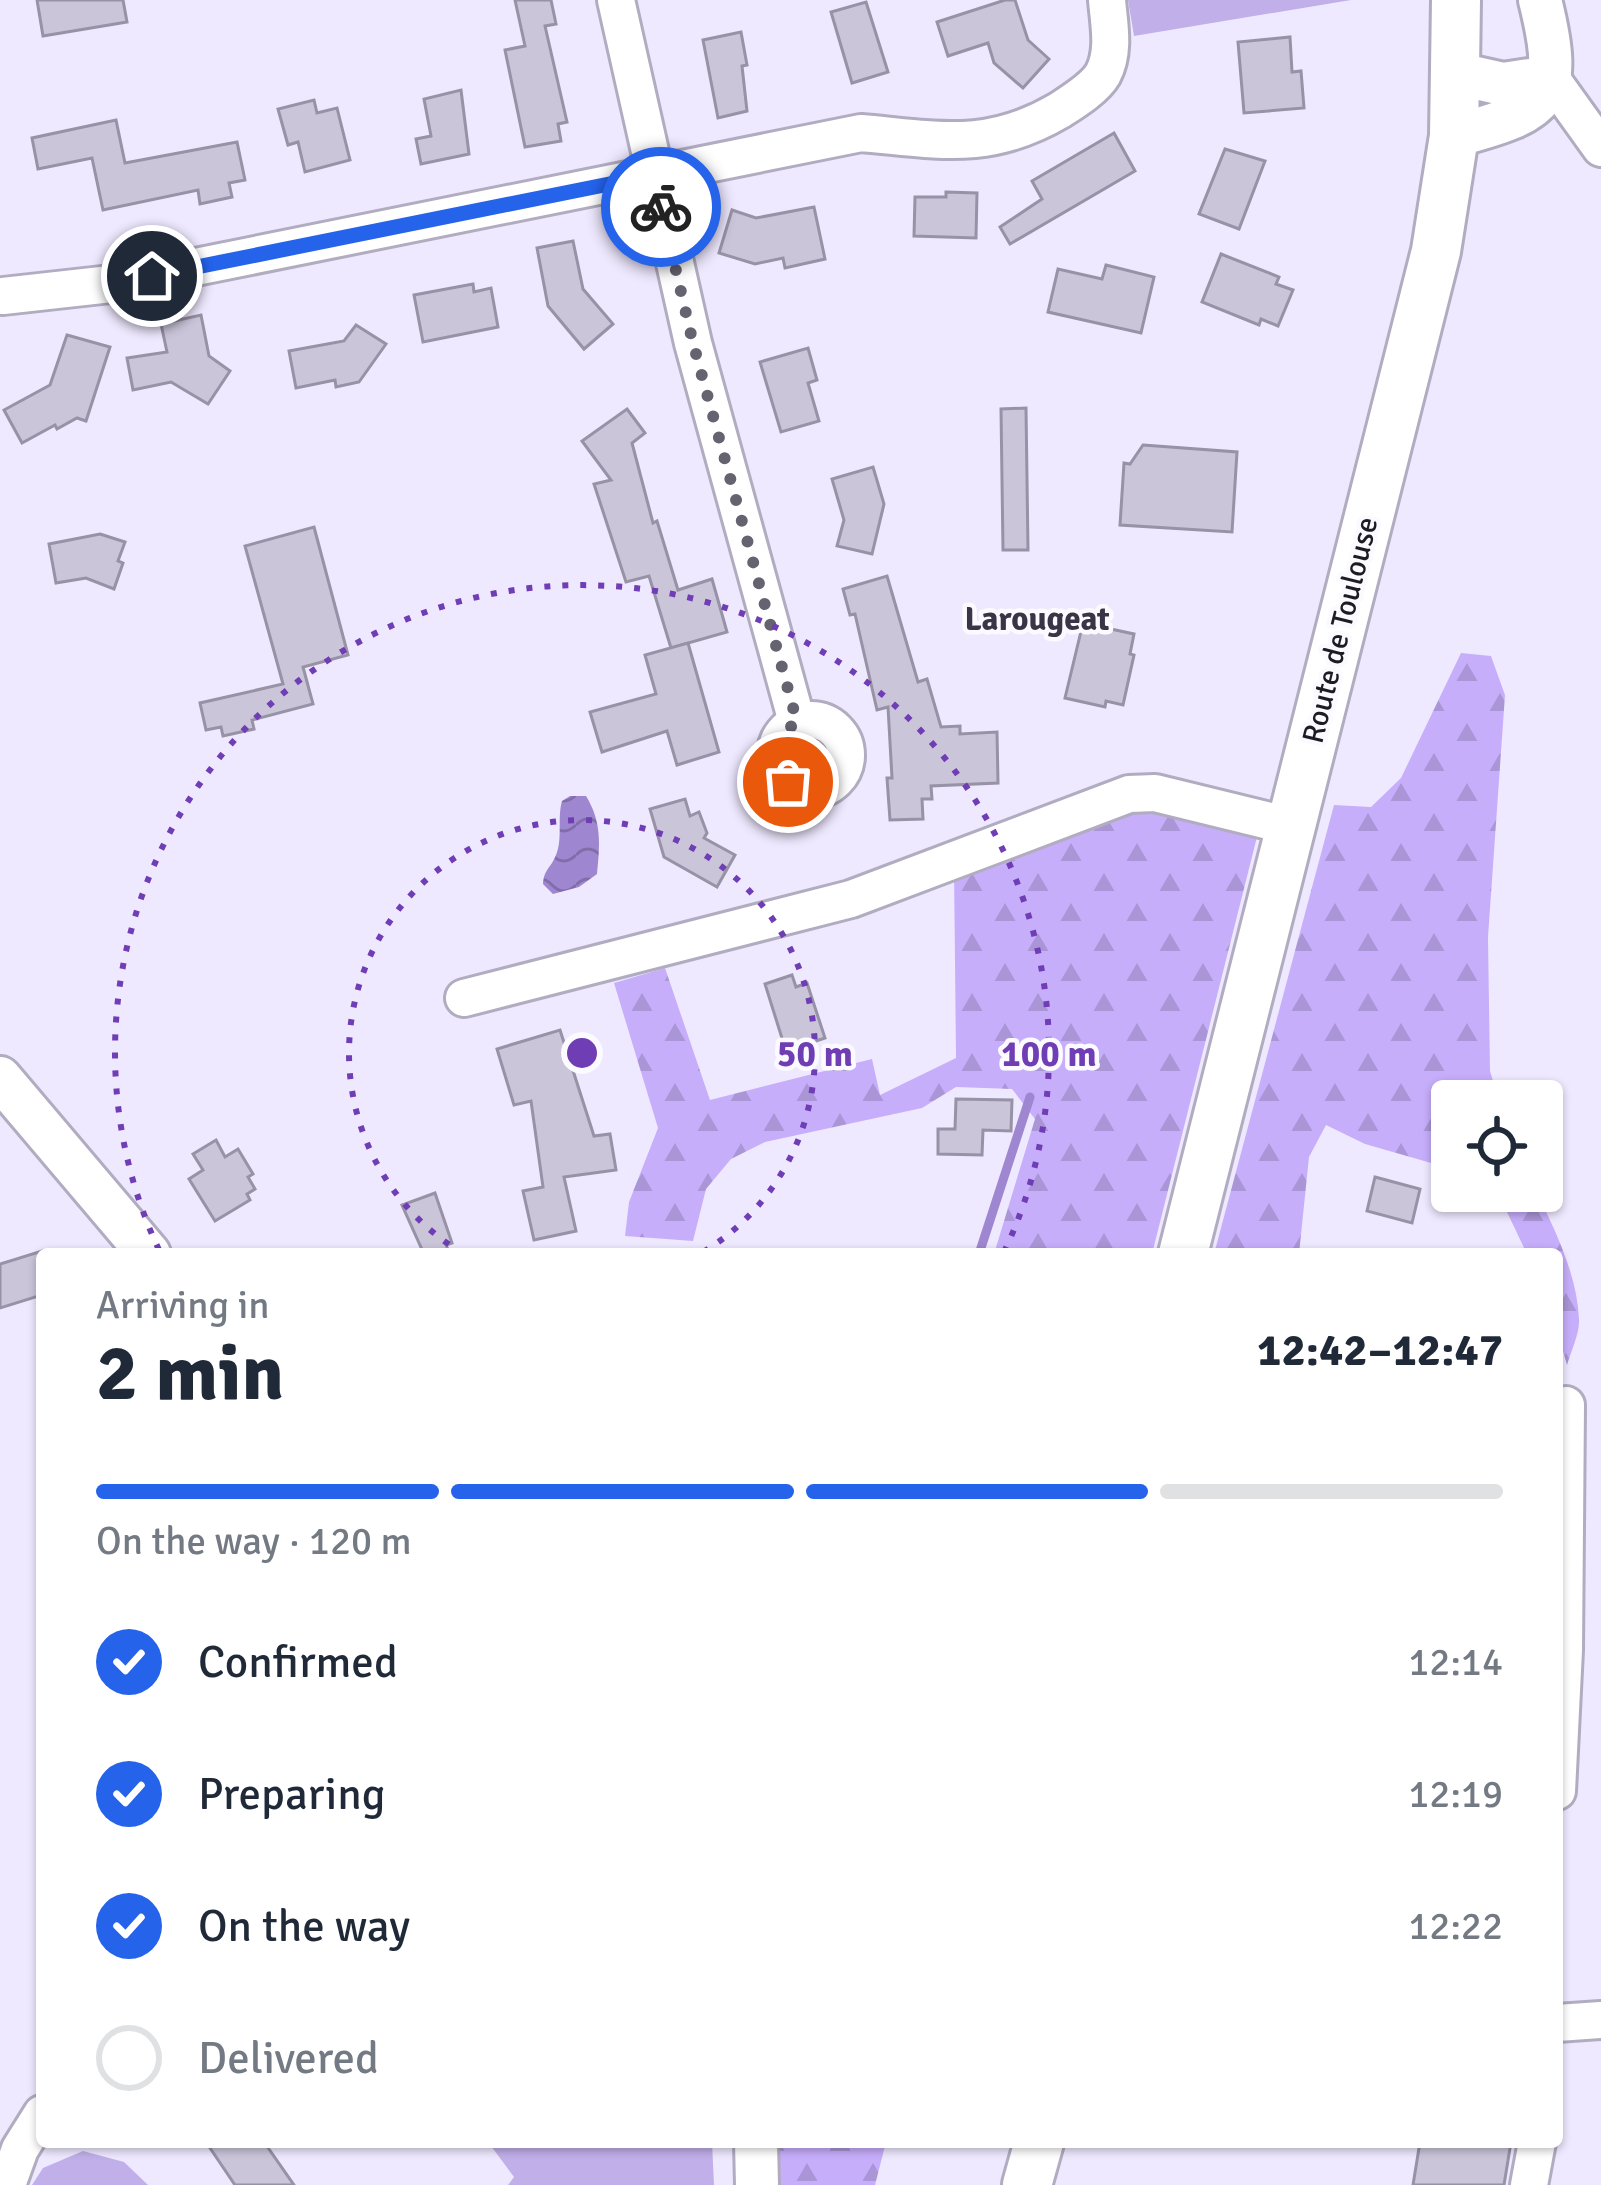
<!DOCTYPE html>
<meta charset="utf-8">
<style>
:root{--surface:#fff;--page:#f6f6f7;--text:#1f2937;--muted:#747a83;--line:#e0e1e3;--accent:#2563eb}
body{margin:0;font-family:Signika,sans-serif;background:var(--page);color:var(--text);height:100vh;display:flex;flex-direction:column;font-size:45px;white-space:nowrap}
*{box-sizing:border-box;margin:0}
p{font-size:39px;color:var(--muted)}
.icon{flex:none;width:66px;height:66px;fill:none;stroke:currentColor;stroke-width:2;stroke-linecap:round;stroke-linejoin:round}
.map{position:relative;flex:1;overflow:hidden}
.drawer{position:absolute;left:36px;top:1248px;width:1527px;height:900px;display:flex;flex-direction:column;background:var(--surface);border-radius:12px;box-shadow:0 3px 9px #0004}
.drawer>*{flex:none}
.fabs{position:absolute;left:1431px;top:1080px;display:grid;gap:24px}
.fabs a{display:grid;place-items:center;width:132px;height:132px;border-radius:12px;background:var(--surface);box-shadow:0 3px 9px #0004;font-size:60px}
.pin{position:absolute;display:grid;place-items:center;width:102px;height:102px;color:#fff;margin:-51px;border:6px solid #fff;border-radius:50%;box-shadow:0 3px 12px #0007}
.courier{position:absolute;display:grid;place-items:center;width:120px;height:120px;margin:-60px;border:9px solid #2563eb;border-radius:50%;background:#fff;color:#222;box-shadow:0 3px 15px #0007}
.headline em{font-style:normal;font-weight:800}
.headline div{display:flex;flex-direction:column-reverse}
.headline{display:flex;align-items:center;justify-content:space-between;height:204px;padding:0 60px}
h1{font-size:78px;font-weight:800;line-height:90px}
.bar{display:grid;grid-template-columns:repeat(4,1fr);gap:18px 12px;align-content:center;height:144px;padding:0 60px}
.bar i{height:15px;border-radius:9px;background:var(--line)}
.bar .on{background:var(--accent)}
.bar p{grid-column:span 4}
ol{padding:0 60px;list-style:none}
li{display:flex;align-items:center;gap:36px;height:132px}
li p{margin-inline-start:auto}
li .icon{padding:12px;border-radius:50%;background:var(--accent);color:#fff;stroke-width:4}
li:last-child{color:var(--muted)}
li i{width:66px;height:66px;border:6px solid var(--line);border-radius:50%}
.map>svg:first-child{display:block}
.grass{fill:#c1afe9}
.forest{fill:url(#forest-firs)}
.water{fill:url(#water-waves)}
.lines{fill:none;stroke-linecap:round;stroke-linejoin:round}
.stream{stroke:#9f86d0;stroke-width:9}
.building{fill:#cbc5da;stroke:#9892a6;stroke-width:3}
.minor-casing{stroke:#b2acc1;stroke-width:42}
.tertiary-casing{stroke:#b2acc1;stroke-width:48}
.secondary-casing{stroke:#b2acc1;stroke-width:54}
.minor{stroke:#fff;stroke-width:36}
.tertiary{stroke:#fff;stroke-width:42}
.secondary{stroke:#fff;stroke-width:48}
.done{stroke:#666370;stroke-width:12;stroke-dasharray:0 21.6}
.route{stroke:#2563eb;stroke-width:15}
.ring{fill:none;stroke:#6f3db4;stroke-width:6;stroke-dasharray:6 12}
.labels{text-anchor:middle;stroke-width:9;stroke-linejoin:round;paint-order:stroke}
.street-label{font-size:30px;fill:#1d1b23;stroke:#fbfafe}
.neighbourhood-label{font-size:33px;font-weight:bold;fill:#3a3546;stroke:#fbfafe}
.centre{fill:#6f3db4;stroke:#fbfafe;stroke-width:6}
.ring-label{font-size:36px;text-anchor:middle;font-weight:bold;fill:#6f3db4;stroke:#fbfafe;stroke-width:9;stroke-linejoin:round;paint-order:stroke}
</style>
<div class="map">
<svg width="1601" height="2185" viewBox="0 0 1601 2185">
<defs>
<pattern id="forest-firs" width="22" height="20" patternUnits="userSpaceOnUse" patternTransform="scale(3)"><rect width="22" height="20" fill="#c7aefb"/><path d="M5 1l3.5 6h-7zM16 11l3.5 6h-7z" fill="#aa95d7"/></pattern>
<pattern id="water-waves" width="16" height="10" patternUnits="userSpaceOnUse" patternTransform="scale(3)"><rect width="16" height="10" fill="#9f86d0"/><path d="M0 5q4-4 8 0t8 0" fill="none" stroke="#816da8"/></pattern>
</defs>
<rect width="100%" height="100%" fill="#efe9ff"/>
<g class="grass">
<polygon points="1128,0 1351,0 1134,36"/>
<polygon points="488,2142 712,2142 714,2185 508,2185 514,2177"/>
<polygon points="83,2151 124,2162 148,2185 32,2185 43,2168"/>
</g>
<g class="forest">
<polygon points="1461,653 1491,656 1505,695 1488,937 1490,1071 1499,1101 1452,1101 1452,1169 1365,1144 1326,1125 1309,1157 1299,1254 1214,1254 1334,805 1371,807 1401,778"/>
<polygon points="1136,805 1260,825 1152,1254 994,1254 1035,1119 1012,1089 956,1087 922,1108 765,1142 731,1159 706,1189 693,1241 625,1236 629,1202 658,1128 614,983 665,968 710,1100 872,1059 880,1095 956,1058 954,867"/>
<path d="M1497,1191h39c19,39 41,83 43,128 1,14 -8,32 -12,46l-10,-34v-77h-30z"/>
<polygon points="778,2142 886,2142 875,2185 779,2185"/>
</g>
<path class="water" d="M570,796h16c16,26 14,49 11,78l-18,13 -26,7 -10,-10c1,-15 8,-16 13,-29 7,-16 1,-37 6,-54z"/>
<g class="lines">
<polyline class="stream" points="979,1254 1030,1097"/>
</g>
<g class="building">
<polygon points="37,0 123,0 127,22 43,36"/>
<polygon points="515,0 551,0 556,24 545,26 567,122 558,124 561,141 525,147 505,50 525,46"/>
<polygon points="1005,0 1015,0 1028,40 1049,59 1023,88 994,63 988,43 948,56 937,22"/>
<polygon points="866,2 888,72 852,83 831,12"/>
<polygon points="741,32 747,65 742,66 747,111 718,118 703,40"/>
<polygon points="1290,37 1292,72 1301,71 1304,108 1244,113 1238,42"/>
<polygon points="461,90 469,154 421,164 416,139 431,136 424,99"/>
<polygon points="314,100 317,113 337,108 350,160 305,172 298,142 288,145 278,109"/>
<polygon points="116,120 125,163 237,142 245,180 229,183 232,197 200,204 198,190 103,210 92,158 38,169 32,138"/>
<polygon points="1114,133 1135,171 1010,244 1000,227 1042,199 1032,181"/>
<polygon points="1225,149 1265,161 1239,229 1199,214"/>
<polygon points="946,192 977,193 976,238 914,236 915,197 946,197"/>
<polygon points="814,207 825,259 785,268 783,258 755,264 719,253 732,210 756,218"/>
<polygon points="573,241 583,289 613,324 584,349 548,306 537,248"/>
<polygon points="1221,254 1279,277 1276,284 1293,290 1278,326 1261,319 1259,325 1202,302"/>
<polygon points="1106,265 1154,277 1141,333 1048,312 1058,269 1102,279"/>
<polygon points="473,284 474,292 491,288 498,327 423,342 414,295"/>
<polygon points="201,315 209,356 230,371 208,404 171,382 133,390 127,358 167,352 161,324"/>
<polygon points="356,325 386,344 359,382 336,387 335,380 296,388 289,351 344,341"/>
<polygon points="67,335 110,347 86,421 77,418 57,429 55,425 22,443 4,410 50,385"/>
<polygon points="808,348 817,380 808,383 819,421 781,432 760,362"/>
<polygon points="1026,408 1028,550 1003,550 1001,409"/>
<polygon points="627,409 645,433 632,443 653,523 657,521 678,590 712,579 727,632 671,648 649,576 626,582 594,484 611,480 582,441"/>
<polygon points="1143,445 1237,452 1232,532 1120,525 1124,463 1130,464"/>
<polygon points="873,467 884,504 872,554 837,546 844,520 832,479"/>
<polygon points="314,527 348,655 303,667 313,704 252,720 254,729 223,736 221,727 206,730 200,703 283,684 245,546"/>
<polygon points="100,534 125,542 118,561 123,563 114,589 86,578 56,583 49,544"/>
<polygon points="887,576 918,682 927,679 941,727 960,726 960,734 997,732 998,783 931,786 932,799 922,799 923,819 890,820 887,778 892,778 888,707 877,710 855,614 850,615 843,589"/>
<polygon points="1083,623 1134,634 1130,654 1134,655 1123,705 1106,701 1105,707 1065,698"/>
<polygon points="688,643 719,752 677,765 667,731 602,752 590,712 656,694 645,655"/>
<polygon points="685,799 690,816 699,812 707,833 704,838 735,855 717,887 664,857 650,809"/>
<polygon points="792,975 796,987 807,983 825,1038 786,1051 765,984"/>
<polygon points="560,1030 594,1136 610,1134 616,1170 564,1177 576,1231 534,1240 523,1191 543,1187 531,1101 514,1105 497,1049"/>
<polygon points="956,1099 1012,1100 1011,1131 983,1130 982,1155 938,1154 938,1129 955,1129"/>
<polygon points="216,1140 225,1157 238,1149 253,1174 248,1177 255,1189 247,1194 250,1200 215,1221 189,1179 203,1170 193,1154"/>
<polygon points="1375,1177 1420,1189 1412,1223 1367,1211"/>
<polygon points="435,1193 452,1243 446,1245 450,1254 424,1254 402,1205"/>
<polygon points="42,1251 42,1295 0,1308 0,1264"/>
<polygon points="206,2142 264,2142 294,2185 235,2185"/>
<polygon points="1420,2142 1511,2142 1504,2185 1413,2185"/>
</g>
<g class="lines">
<defs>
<g id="minor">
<polyline points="616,0 693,343 797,722"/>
<polyline points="1550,77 1601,148"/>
<path d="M3,296l108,-12 750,-151c78,7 128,19 199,-23 14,-9 35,-22 43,-36 12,-23 6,-50 4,-74"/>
<circle cx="811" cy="755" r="35"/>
<polyline points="464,998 851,899 1129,794 1155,793 1290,826"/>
<polyline points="1557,1791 1564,1650 1566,1405"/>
<polyline points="1557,2023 1601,2020"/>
<polyline points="7,2185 20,2149 42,2114"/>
<polyline points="1529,2185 1537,2142"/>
</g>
<g id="tertiary">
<polyline points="1458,74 1503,84 1550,77"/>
<path d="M1454,136c94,-25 111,-36 86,-136"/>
<polyline points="0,1078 149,1254"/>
<polyline points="756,2142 757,2185"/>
</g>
<g id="secondary">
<polyline points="1183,1254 1436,251 1454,136 1456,0"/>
<polyline points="1027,2185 1039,2142"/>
</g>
</defs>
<use href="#minor" class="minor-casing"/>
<use href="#tertiary" class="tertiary-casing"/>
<use href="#secondary" class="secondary-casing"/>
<use href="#minor" class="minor"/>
<use href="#tertiary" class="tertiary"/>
<use href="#secondary" class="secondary"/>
</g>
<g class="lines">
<path class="done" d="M661,207l32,136 104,379c-23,15 -27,38 -9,60"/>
<polyline class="route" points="152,276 654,175 661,207"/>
</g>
<g class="ring">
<path d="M464 1254A233 233 0 1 1 700 1254"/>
<path d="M159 1250A467 467 0 1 1 1005 1250"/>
</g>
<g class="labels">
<g class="street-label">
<text transform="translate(1340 630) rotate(-76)" y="10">Route de Toulouse</text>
</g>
<g class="neighbourhood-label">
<text x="1037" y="630">Larougeat</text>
</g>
</g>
<circle cx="582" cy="1053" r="18" class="centre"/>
<g class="ring-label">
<text x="815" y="1066">50 m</text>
<text x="1049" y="1066">100 m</text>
</g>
</svg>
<div class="fabs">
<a><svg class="icon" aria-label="locate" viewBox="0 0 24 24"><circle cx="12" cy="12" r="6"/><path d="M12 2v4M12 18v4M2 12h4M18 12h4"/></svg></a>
</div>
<div class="pin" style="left:788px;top:782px;background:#ea580c"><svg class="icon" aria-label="bag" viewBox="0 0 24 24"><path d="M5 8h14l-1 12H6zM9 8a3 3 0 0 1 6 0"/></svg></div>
<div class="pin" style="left:152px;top:276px;background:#1f2937"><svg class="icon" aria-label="home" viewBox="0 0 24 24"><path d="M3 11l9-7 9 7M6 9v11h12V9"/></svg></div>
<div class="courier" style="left:661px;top:207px"><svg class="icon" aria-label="bike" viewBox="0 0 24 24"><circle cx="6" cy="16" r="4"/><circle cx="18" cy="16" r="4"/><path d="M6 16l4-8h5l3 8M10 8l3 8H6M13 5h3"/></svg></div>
<section class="drawer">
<div class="headline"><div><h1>2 min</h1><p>Arriving in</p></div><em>12:42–12:47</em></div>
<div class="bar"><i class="on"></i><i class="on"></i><i class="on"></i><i></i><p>On the way · 120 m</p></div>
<ol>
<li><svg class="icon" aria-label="check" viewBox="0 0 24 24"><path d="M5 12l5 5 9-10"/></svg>Confirmed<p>12:14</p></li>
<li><svg class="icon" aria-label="check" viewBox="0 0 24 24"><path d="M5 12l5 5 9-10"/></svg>Preparing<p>12:19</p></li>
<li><svg class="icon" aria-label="check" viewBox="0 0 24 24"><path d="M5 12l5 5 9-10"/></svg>On the way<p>12:22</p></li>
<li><i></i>Delivered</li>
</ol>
</section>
</div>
